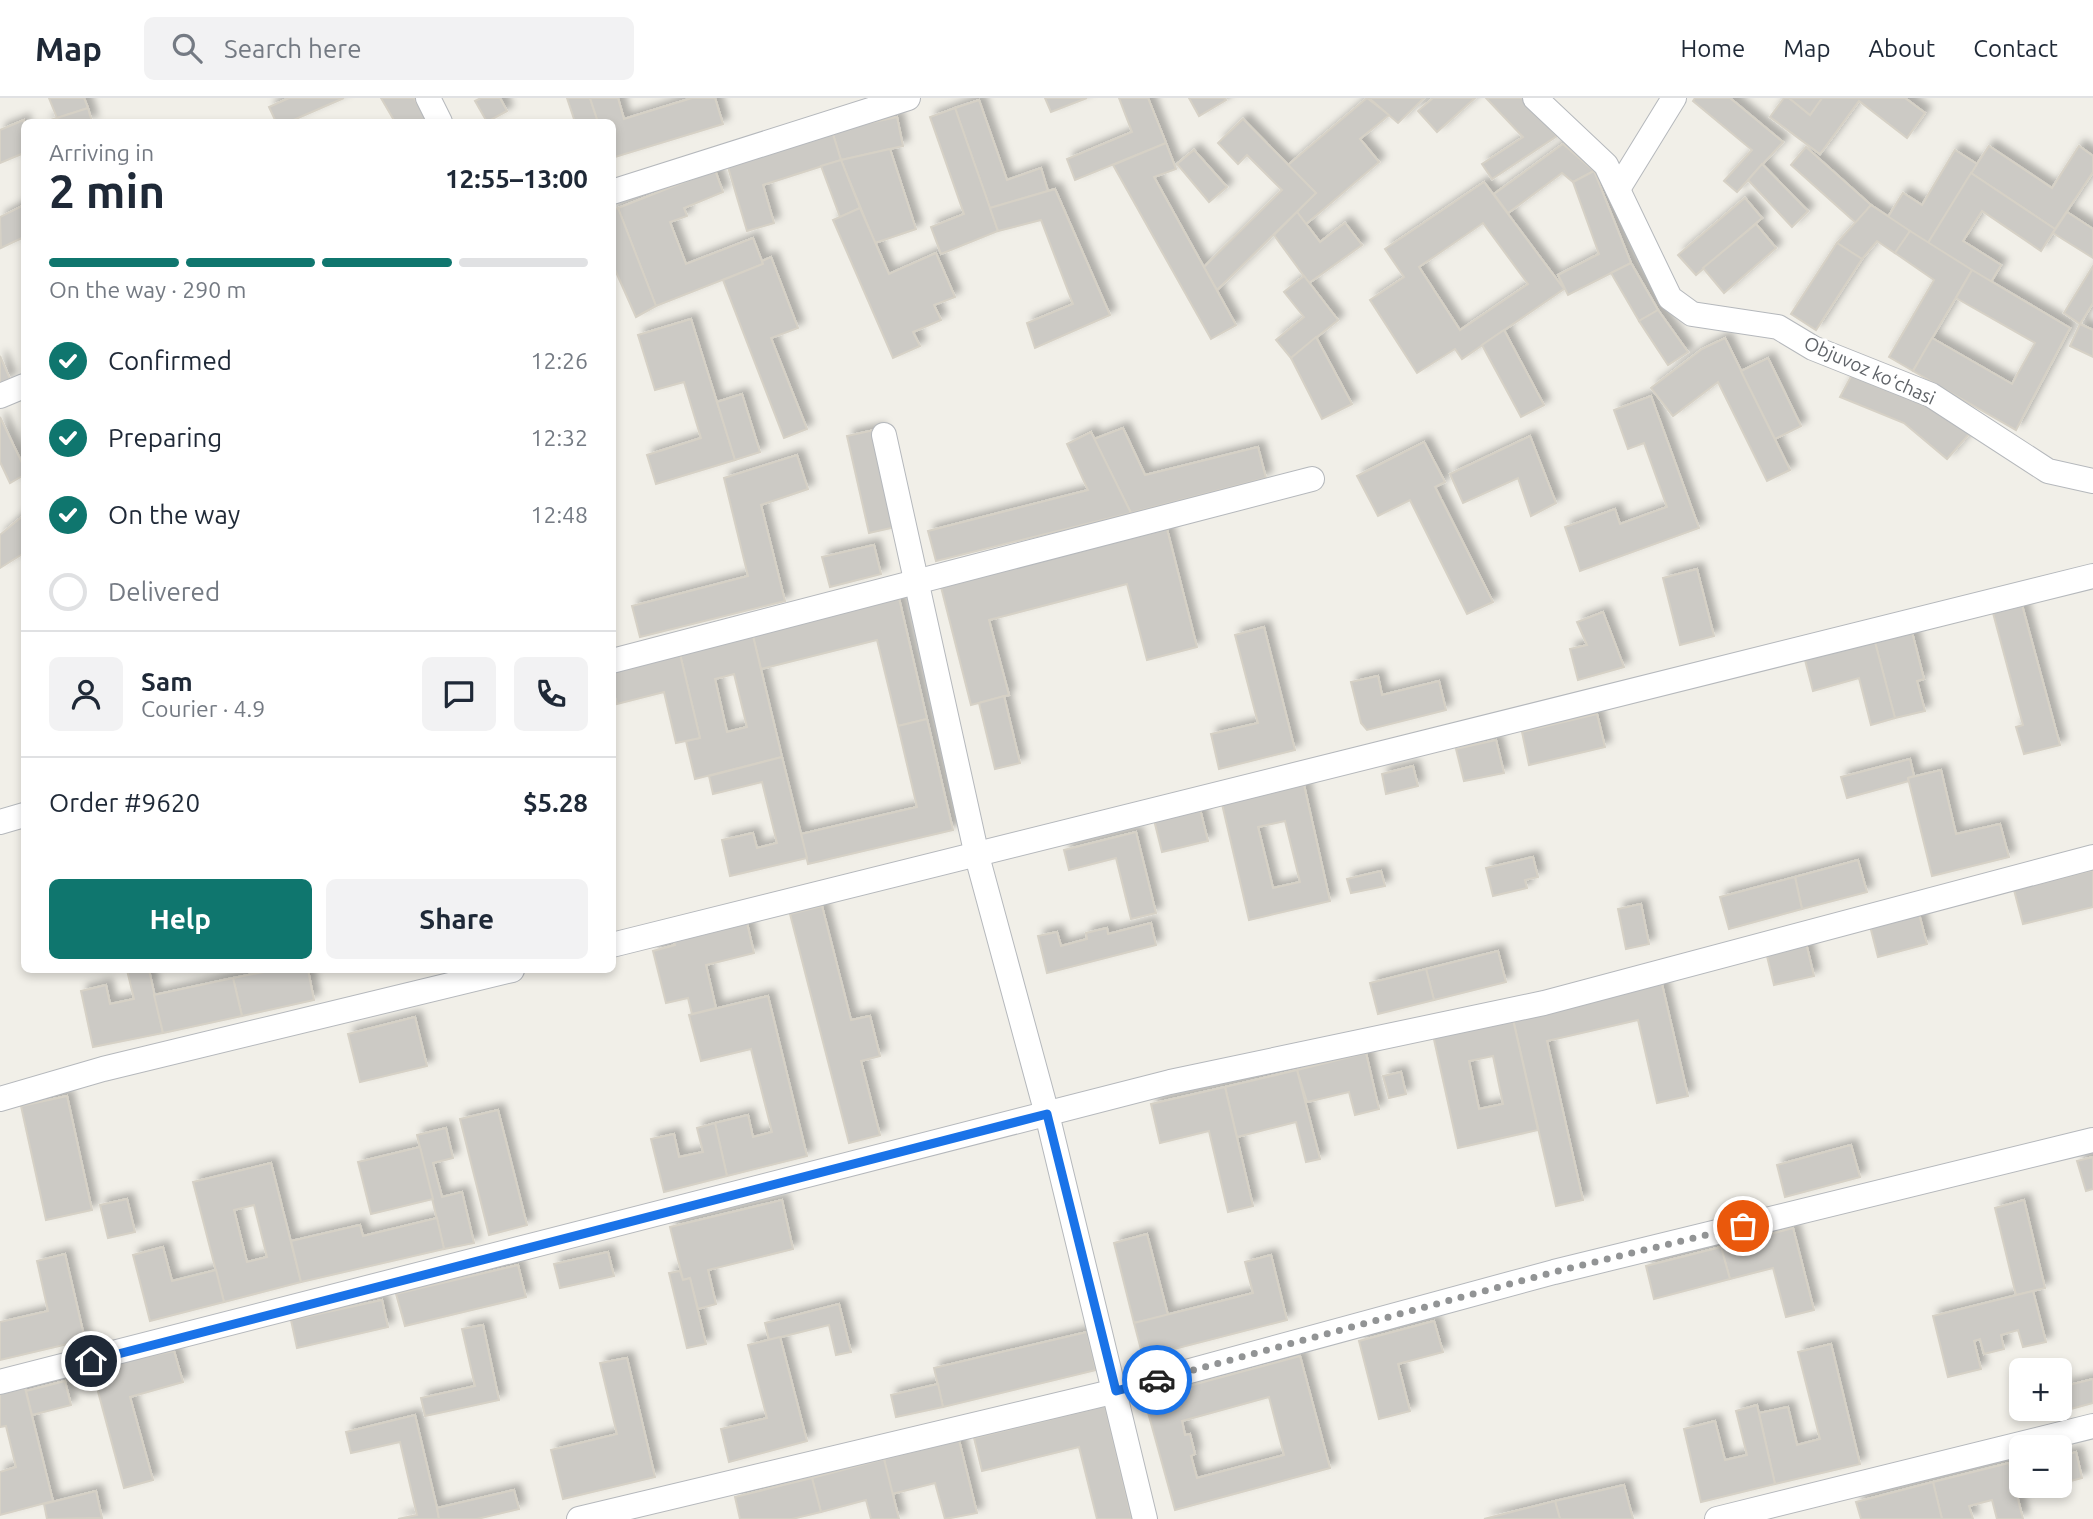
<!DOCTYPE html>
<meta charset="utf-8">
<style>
:root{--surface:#fff;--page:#f2f2f3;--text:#1f2937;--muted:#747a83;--line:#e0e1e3;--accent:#0f766e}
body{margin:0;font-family:Ubuntu,sans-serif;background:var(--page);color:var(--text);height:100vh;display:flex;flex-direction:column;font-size:26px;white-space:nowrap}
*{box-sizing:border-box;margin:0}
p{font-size:23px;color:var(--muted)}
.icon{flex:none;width:38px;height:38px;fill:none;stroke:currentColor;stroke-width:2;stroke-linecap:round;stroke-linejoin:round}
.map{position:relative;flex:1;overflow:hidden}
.sheet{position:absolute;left:21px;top:21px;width:595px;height:854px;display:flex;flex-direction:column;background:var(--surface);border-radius:10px;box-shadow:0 4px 10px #0003}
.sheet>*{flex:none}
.tools{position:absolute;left:2009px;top:1260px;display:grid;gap:14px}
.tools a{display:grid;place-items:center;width:63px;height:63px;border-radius:10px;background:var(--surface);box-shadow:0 4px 10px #0003;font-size:35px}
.pin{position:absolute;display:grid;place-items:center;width:60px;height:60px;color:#fff;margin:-30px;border:4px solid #fff;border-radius:50%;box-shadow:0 2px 7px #0007}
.courier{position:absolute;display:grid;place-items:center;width:70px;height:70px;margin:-35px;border:5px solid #1a73e8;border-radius:50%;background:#fff;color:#222;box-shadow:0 2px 9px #0007}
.head em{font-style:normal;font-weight:700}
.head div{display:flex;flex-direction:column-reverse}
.head{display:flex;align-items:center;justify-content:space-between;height:119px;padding:0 28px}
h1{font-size:46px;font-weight:700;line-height:52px}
.bar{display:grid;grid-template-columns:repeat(4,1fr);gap:10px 7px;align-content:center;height:84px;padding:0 28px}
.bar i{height:9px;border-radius:5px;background:var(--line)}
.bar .selected{background:var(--accent)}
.bar p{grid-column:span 4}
.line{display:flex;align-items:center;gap:18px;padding:0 28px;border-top:2px solid var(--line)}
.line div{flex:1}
.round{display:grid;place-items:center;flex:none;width:74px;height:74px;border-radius:10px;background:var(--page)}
ol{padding:0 28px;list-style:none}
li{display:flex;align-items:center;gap:21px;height:77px}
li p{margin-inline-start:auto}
li .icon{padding:7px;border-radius:50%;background:var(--accent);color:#fff;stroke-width:4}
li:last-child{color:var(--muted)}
li i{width:38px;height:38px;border:4px solid var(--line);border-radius:50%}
.action{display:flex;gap:14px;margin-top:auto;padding:14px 28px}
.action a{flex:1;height:80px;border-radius:10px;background:var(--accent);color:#fff;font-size:28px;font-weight:700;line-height:80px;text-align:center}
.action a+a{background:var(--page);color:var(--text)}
header{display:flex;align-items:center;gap:42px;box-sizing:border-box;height:98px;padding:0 35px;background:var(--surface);border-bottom:2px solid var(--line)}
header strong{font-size:33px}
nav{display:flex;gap:38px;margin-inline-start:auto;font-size:24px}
.search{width:490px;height:63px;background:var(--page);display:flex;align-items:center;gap:18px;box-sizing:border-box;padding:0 24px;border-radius:10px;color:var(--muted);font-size:26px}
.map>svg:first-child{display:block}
.building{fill:#cccac5;stroke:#d6d1c6;stroke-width:2;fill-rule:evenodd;filter:url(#shadow)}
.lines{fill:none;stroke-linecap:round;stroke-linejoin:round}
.minor-casing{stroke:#b5b8bc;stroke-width:26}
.minor{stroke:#fff;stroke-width:24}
.done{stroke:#929495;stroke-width:7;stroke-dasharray:0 12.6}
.route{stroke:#1a73e8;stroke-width:9}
.labels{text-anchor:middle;stroke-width:6;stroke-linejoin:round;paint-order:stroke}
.street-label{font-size:19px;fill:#5f6368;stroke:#fff}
</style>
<header>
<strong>Map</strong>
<div class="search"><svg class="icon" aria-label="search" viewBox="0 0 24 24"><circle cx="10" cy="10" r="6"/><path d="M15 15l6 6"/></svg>Search here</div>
<nav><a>Home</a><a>Map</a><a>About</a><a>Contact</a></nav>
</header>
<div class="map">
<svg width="2093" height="1421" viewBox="0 0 2093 1421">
<defs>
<filter id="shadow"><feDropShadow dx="6" dy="-6" stdDeviation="3.5" flood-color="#0004"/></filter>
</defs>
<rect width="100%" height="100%" fill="#f1efe8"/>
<g class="building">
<polygon points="49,0 84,0 88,10 57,20"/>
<polygon points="289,0 344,0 289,24 276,24 269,9"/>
<polygon points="381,0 414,0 428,24 395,24"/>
<polygon points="481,0 500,0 507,13 487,24 475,3"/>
<polygon points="567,0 590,0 598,24 575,24"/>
<polygon points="590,0 618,0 624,21 692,0 715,0 723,26 612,60 612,24 598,24"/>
<polygon points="1045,0 1087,0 1051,14"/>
<polygon points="1119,0 1148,0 1166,45 1075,82 1067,61 1132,34"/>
<polygon points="1189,0 1224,0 1226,2 1199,18"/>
<polygon points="1367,0 1389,17 1360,41 1379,64 1306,126 1297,114 1316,95 1288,67"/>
<polygon points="1369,0 1424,0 1398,25"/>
<polygon points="1433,0 1475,0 1437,34 1418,13"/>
<polygon points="1486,0 1522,0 1557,38 1492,81 1482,66 1523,39"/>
<polygon points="1695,0 1730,0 1783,44 1737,94 1724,83 1752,52 1693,3"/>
<polygon points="1784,0 1789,0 1810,17 1822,0 1905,0 1925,15 1907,40 1859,3 1820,56 1770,19"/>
<polygon points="1789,0 1822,0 1810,17"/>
<polygon points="979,2 1007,82 1041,70 1048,93 990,110 955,10"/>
<polygon points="88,10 92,24 44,24 57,20"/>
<polygon points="955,10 998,133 941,156 931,129 964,116 930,19"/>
<polygon points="897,19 903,48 841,62 832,33"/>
<polygon points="1243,21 1316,95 1217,192 1204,169 1282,92 1247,57 1238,66 1218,45"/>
<polygon points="24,22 24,55 0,65 0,32"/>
<polygon points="832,33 841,62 763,87 774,125 747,133 727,66"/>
<polygon points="1166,45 1176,71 1154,79 1236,227 1211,241 1113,67"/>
<polygon points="1563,46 1594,73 1573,84 1562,75 1508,115 1494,96"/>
<polygon points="1989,48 2052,90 2079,48 2093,58 2093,74 2055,131 1971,75"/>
<polygon points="1806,49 1871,107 1856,125 1791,67"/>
<polygon points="890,51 916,131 875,145 841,62"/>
<polygon points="1194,52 1227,89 1209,104 1177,66"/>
<polygon points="1955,52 1977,66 1928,145 1888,119 1903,95 1922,107"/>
<polygon points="841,62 860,110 840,119 821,68"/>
<polygon points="1762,66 1808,113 1792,129 1748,82"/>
<polygon points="715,72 723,94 684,110 687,118 670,124 686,166 753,140 763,166 656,208 618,110"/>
<polygon points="1594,73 1631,165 1568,197 1558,177 1599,156 1573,84"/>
<polygon points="1971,75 2055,131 2041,153 1982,113 1963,143 2001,167 1991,184 1928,145"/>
<path d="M1484,84l80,107 -102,70 -7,-10 -38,24 -47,-73 34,-23 -19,-28zM1483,125l45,61 -68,46 -41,-63z"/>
<polygon points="1055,91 1110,217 1035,250 1027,225 1073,206 1041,122 998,133 990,110"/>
<polygon points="1745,100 1762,120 1696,177 1678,157"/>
<polygon points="24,107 24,139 1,150 0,119"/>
<polygon points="1871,107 1910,133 1895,155 1877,143 1862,161 1837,145"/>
<polygon points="618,110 656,208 636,219 612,165 612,112"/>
<polygon points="860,110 889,176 936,155 955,199 934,207 941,222 913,234 920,248 893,260 833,122"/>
<polygon points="1297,114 1320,144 1345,125 1362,147 1309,185 1274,137"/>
<polygon points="2067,114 2093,131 2093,160 2053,135"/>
<polygon points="1756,126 1776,150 1724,195 1703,170"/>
<polygon points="1910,133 1972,172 1913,273 1889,259 1934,182 1895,155"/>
<polygon points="1837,145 1862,161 1816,232 1791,216"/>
<polygon points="771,159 798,230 771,240 807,331 784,340 723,182 763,166 762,163"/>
<polygon points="1631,165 1658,212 1639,223 1611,175"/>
<polygon points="2093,168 2093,205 2080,226 2064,215"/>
<polygon points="1972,172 2070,230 2016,332 1913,273 1932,240 2012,286 2035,245 1956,200"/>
<polygon points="1304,178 1338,222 1291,260 1276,242 1304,219 1284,194"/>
<polygon points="1658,212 1688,254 1668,267 1639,223"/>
<polygon points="691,221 735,362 656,386 647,357 701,340 684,284 655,292 638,237"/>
<polygon points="2080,226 2093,232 2093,259 2070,248"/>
<polygon points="1504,232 1544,307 1521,319 1482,247"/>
<polygon points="1316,239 1352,306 1322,321 1291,260"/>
<polygon points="1725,240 1790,372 1767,383 1718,284 1673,318 1651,290 1702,251"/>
<polygon points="0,258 10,281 0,286"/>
<polygon points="1768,260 1801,328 1775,341 1741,273"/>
<polygon points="1854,273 1917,298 1970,335 1947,361 1904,325 1840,299"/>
<polygon points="742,296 760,354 735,362 717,304"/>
<polygon points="1651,298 1699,430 1580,473 1565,429 1615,411 1620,426 1667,409 1644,345 1628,351 1614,312"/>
<polygon points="0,319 24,369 24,377 10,385 0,364"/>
<polygon points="1123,330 1145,377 1258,349 1266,380 1131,415 1094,341"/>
<polygon points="879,331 900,428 869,435 847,338"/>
<polygon points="1091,334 1131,415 936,463 928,433 1088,392 1067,346"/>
<polygon points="1530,338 1556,405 1531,418 1518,380 1463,405 1450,376"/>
<polygon points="1424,344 1445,384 1435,389 1493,504 1467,516 1410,402 1378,418 1357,378"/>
<polygon points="797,357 808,391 761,407 785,503 640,539 632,508 748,478 724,380"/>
<polygon points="24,417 24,455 0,470 0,437"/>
<polygon points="1167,431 1197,549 1147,562 1127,486 989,522 1009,597 971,607 941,489"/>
<polygon points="874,447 881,476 830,489 822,459"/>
<polygon points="1697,471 1714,538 1680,547 1663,480"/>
<polygon points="899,500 927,621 898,628 877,542 761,571 753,538"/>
<polygon points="2022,507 2060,647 2024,656 2016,629 2023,627 1993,515"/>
<polygon points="1603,514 1624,569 1578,582 1570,551 1587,547 1577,524"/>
<polygon points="1264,529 1295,652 1219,671 1211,636 1258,625 1235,537"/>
<polygon points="1912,534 1924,581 1917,583 1925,613 1895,620 1875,544"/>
<path d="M753,538l29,121 -87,22 -9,-38 14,-3 -20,-84zM734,576l13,53 -20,5 -12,-53z"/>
<polygon points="1875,544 1895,620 1871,627 1859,580 1813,593 1805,562"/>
<polygon points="680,556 700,640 676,645 664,594 617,606 616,601 612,602 612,572"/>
<polygon points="1378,578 1382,597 1439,583 1446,612 1367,632 1361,625 1351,584"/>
<polygon points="1004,598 1020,665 995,671 979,605"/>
<polygon points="1597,616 1605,649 1529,667 1522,634"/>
<polygon points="927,621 953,732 808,766 801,736 917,709 898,628"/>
<polygon points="1496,642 1504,675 1464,683 1456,651"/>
<polygon points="782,659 807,760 730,778 722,742 753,735 757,750 777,745 762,684 713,696 709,678"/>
<polygon points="1910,661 1914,678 1908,680 1909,683 1847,700 1841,679"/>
<polygon points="1413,668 1418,688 1386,696 1382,676"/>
<polygon points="1941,672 1956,736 2000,726 2009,759 1932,778 1908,680"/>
<path d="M1304,687l26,116 -81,19 -27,-116zM1285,723l15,61 -27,6 -15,-61z"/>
<polygon points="1200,711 1208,743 1162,754 1154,722"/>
<polygon points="1136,734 1156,815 1131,821 1116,760 1069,772 1064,752"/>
<polygon points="1533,759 1538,779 1525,782 1527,790 1493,798 1486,770"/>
<polygon points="1858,762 1867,794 1802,811 1795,779"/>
<polygon points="2093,772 2093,809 2023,826 2014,792"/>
<polygon points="1381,773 1385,788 1351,795 1347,781"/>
<polygon points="1795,779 1802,811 1729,831 1720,799"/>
<polygon points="1641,806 1649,846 1626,851 1618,811"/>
<polygon points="822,808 851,922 870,918 880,958 861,963 880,1037 849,1045 790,816"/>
<polygon points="1919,816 1927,846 1878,859 1870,828"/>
<polygon points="747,825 754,855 706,867 716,910 692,916 688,900 666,905 653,853 675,847 674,843"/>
<polygon points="1151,825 1156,847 1047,875 1038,838 1057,834 1061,848 1087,841 1086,835 1107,830 1108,836"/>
<polygon points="1806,845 1814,878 1774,887 1766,854"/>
<polygon points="1498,853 1506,884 1434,902 1426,871"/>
<polygon points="1426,871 1434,902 1378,916 1370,885"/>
<polygon points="127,872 149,872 163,935 93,949 81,893 106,887 110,906 134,901"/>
<polygon points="274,872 308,872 314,902 242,918 233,880"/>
<polygon points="233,880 242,918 163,935 154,897"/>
<polygon points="1661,882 1688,998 1657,1005 1638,922 1547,943 1583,1102 1556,1108 1512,917"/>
<polygon points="768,898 807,1058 727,1078 715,1025 748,1017 753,1039 772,1034 751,951 701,963 689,917"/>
<path d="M1512,917l26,115 -80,18 -25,-113zM1493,958l10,48 -24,5 -10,-48z"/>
<polygon points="415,919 427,968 360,984 348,936"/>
<polygon points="1366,955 1379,1011 1355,1017 1349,994 1307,1004 1297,972"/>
<polygon points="1297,972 1320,1061 1306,1064 1296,1024 1237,1039 1225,989"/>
<polygon points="1401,974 1406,996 1389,1000 1383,978"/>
<polygon points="1225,989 1253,1108 1228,1114 1209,1033 1160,1045 1151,1006"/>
<polygon points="67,998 92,1112 46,1122 21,1008"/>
<polygon points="498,1012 527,1127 489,1137 460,1021"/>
<polygon points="715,1025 727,1078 664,1094 651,1041 674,1036 679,1059 703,1054 697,1030"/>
<polygon points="446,1030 453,1060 433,1065 442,1099 462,1094 474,1145 444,1151 417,1037"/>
<polygon points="1851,1047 1860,1079 1785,1099 1777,1067"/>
<polygon points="420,1049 433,1101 371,1116 358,1064"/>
<polygon points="2093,1059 2093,1091 2086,1093 2077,1063"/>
<path d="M271,1065l30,119 -77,20 -31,-120zM254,1107l13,52 -20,5 -13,-52z"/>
<polygon points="127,1101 135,1134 108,1140 100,1107"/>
<polygon points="782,1102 793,1151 708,1172 716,1206 698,1211 690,1180 683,1182 670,1129"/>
<polygon points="2024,1102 2045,1190 2016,1197 1995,1110"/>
<polygon points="437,1120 444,1151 301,1184 291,1143 360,1127 363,1138"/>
<polygon points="1793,1130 1814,1212 1786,1219 1773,1170 1730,1181 1721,1149"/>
<polygon points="1147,1136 1168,1217 1134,1225 1114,1145"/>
<polygon points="163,1149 172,1183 216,1172 224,1204 150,1223 133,1157"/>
<polygon points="1721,1149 1730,1181 1654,1201 1646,1168"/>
<polygon points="608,1154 614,1178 560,1190 554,1166"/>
<polygon points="65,1156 85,1242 0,1262 0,1224 48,1213 37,1163"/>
<polygon points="1271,1157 1287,1222 1143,1259 1134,1225 1253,1195 1245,1164"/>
<polygon points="518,1167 526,1199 405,1228 396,1196"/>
<polygon points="680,1173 683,1182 690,1180 706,1246 687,1250 669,1175"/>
<polygon points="2033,1193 2046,1244 2023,1249 2018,1232 2001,1237 2004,1251 1984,1256 1980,1241 1974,1243 1981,1271 1948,1279 1933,1218"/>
<polygon points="382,1202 388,1229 297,1250 291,1222"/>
<polygon points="839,1206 851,1254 836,1257 829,1227 769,1242 765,1225"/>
<polygon points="1434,1223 1443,1254 1398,1266 1410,1313 1379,1321 1359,1243"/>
<polygon points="483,1227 499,1302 425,1318 421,1300 475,1288 462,1231"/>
<polygon points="1087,1234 1096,1272 943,1309 934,1270"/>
<polygon points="780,1239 807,1343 729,1364 721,1331 767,1320 748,1247"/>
<polygon points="1831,1246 1860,1366 1775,1386 1759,1315 1788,1309 1797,1347 1820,1341 1798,1254"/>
<polygon points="174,1253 183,1284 130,1299 153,1382 124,1390 93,1275 116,1269 115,1265"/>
<path d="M1300,1258l30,112 -155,42 -31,-112zM1269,1299l15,58 -87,23 -6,-22 4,-2 -5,-20 -5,1 -3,-14z"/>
<polygon points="627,1260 655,1379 563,1401 551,1352 617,1336 600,1265"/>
<polygon points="2093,1281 2093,1305 2071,1311 2065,1288"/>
<polygon points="65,1283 71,1307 32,1317 26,1293"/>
<polygon points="938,1286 943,1309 896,1319 891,1297"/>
<polygon points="25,1290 53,1403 0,1417 0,1374 16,1369 6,1328 0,1329 0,1296"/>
<polygon points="1757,1307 1775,1386 1701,1404 1684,1331 1715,1323 1725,1362 1747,1357 1736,1313"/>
<polygon points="1105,1308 1132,1421 1097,1421 1079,1349 982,1373 974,1340"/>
<polygon points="415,1317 437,1410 439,1421 398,1421 417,1417 400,1344 351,1355 346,1334"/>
<polygon points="959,1342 977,1415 945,1421 935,1385 892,1396 884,1361"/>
<polygon points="2076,1354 2082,1380 2060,1386 2060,1359"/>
<polygon points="884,1361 899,1421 871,1421 866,1402 821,1414 812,1380"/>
<polygon points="2009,1365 2023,1421 1997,1421 1992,1402 1969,1408 1973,1421 1942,1421 1933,1384"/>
<polygon points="812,1380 821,1414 792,1421 740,1421 735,1399"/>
<polygon points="1933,1384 1942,1421 1861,1421 1856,1404"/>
<polygon points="1624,1387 1633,1421 1560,1421 1555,1403"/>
<polygon points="514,1392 519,1411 477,1421 439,1421 437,1410"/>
<polygon points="96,1393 102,1420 47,1421 44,1406"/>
<polygon points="1555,1403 1560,1421 1484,1421"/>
</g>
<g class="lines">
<defs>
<g id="minor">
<polyline points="428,0 440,24"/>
<polyline points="1535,0 1606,67 1670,200 1692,216 1778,229 1813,250 1931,297 2048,373 2093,383"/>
<polyline points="1618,91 1674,0"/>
<polyline points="612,94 908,0"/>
<polyline points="0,298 24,288"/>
<polyline points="884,337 977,758 1047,1016 1145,1421"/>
<polyline points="612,563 1312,381"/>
<polyline points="0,724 24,717"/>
<polyline points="612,847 2093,478"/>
<polyline points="0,1001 103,971 512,872"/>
<polyline points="0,1284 1170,984 1544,905 2093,759"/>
<polyline points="579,1421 1116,1293 1554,1174 2093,1042"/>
<polyline points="1717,1421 2093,1328"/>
</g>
</defs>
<use href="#minor" class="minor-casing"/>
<use href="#minor" class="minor"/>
</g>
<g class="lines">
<polyline class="done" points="1157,1282 1554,1174 1743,1128"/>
<polyline class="route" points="91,1263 1047,1016 1116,1293 1157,1282"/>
</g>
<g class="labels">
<g class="street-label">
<text transform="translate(1870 272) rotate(24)" y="7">Objuvoz koʻchasi</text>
</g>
</g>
</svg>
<div class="tools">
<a>+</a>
<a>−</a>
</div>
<div class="pin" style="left:1743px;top:1128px;background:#ea580c"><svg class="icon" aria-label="bag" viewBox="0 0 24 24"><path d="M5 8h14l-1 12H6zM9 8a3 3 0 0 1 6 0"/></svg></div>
<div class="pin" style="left:91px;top:1263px;background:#1f2937"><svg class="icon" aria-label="home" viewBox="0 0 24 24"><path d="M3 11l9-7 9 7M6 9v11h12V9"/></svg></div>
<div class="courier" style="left:1157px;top:1282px"><svg class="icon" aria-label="car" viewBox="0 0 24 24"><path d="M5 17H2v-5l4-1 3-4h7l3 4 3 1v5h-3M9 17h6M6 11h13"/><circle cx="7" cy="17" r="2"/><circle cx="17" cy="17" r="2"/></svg></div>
<section class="sheet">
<div class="head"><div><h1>2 min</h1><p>Arriving in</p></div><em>12:55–13:00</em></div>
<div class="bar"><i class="selected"></i><i class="selected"></i><i class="selected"></i><i></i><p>On the way · 290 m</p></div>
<ol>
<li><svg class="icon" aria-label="check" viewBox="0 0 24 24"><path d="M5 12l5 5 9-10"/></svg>Confirmed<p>12:26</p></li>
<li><svg class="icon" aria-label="check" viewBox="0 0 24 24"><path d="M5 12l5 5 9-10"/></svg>Preparing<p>12:32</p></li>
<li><svg class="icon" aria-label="check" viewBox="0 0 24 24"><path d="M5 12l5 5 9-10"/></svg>On the way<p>12:48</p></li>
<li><i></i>Delivered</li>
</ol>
<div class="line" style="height:126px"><a class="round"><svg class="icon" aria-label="person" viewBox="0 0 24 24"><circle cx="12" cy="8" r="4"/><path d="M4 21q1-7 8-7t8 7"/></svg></a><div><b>Sam</b><p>Courier · 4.9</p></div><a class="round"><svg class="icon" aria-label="chat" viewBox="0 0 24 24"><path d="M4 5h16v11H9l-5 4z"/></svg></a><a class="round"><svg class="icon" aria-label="phone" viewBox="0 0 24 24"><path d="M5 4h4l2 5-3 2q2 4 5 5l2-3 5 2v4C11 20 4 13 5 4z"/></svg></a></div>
<div class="line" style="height:91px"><div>Order #9620</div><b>$5.28</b></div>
<div class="action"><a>Help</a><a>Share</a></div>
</section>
</div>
